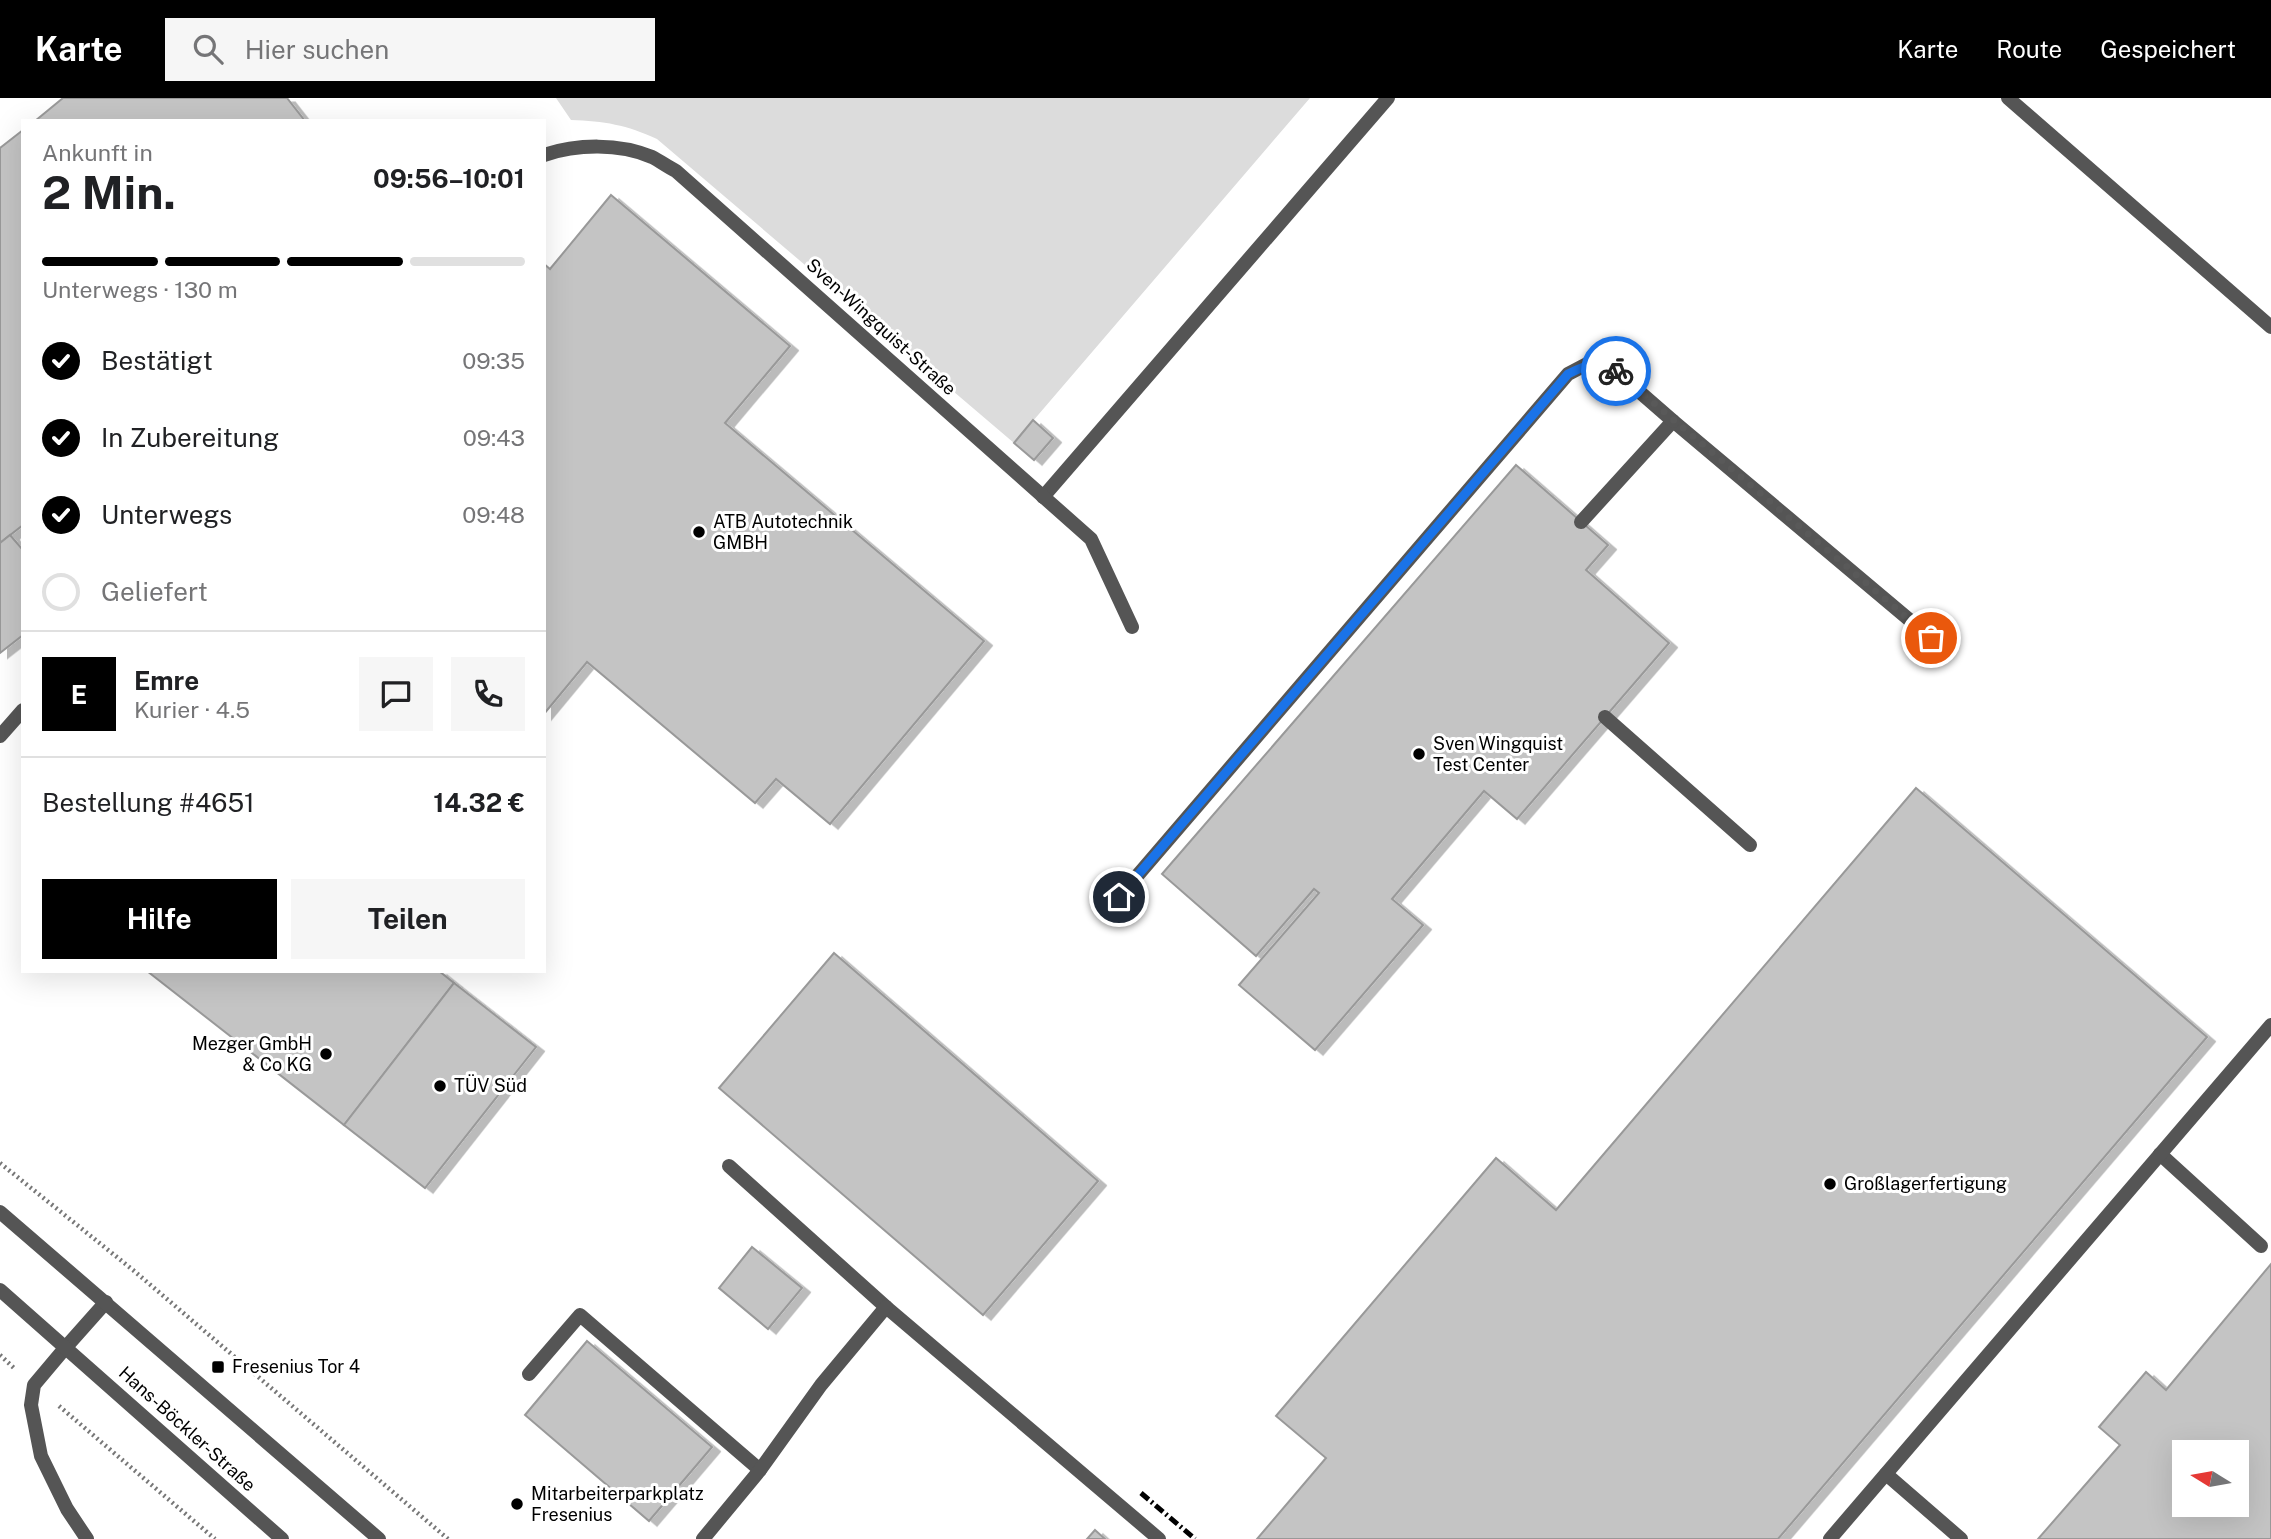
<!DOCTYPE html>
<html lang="de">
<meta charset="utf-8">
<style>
:root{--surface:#fff;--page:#f6f6f6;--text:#202124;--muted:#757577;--line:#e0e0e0;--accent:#000}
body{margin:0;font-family:"Public Sans",sans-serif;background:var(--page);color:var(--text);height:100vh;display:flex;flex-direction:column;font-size:26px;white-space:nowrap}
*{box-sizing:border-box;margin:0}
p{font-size:23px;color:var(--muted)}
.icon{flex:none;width:38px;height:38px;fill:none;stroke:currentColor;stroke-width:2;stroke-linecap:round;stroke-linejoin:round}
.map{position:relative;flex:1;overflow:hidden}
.side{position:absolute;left:21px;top:21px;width:525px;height:854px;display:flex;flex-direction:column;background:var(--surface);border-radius:0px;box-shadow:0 7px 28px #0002}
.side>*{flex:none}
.needle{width:46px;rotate:281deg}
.controls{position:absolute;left:2172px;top:1342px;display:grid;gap:14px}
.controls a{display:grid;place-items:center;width:77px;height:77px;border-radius:0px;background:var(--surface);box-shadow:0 7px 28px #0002;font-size:35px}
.pin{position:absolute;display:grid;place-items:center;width:60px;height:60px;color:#fff;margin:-30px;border:4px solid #fff;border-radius:50%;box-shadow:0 2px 7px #0007}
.courier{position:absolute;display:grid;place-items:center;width:70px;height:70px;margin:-35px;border:5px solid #1a73e8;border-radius:50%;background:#fff;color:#222;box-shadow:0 2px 9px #0007}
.summary em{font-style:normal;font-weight:700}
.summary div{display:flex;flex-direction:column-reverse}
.summary{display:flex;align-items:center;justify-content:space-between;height:119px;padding:0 21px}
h1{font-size:46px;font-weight:700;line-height:52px}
.bar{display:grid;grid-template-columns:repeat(4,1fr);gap:10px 7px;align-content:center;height:84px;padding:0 21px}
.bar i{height:9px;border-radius:5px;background:var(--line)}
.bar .active{background:var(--accent)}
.bar p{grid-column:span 4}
.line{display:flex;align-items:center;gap:18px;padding:0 21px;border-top:2px solid var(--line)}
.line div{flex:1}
.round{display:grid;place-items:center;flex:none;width:74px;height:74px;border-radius:0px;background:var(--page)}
ol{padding:0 21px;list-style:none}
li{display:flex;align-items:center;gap:21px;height:77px}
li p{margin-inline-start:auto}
li .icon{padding:7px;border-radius:50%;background:var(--accent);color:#fff;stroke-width:4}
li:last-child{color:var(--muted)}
li i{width:38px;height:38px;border:4px solid var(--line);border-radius:50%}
.cta{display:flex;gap:14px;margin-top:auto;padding:14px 21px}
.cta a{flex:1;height:80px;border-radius:0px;background:var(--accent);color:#fff;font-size:28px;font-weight:700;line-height:80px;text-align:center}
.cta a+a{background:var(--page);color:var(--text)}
header{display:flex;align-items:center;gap:42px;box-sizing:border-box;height:98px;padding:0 35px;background:var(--accent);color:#fff}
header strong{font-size:33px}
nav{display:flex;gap:38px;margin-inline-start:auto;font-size:24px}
.search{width:490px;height:63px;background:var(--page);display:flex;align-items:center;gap:18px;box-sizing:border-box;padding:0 24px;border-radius:0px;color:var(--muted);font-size:26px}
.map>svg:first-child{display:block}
.green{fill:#dcdcdc}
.building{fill:#c4c4c4;stroke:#999;stroke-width:2;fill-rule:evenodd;filter:url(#shadow)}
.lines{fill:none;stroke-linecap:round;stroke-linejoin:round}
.path{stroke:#777;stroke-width:4.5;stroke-dasharray:2 3.5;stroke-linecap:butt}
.service{stroke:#555;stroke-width:14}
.minor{stroke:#555;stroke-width:14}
.tertiary{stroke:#555;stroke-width:14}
.rail{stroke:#000;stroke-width:5;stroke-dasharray:10 3.5 2 3.5;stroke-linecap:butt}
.done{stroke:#595959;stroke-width:7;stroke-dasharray:0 12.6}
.route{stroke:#1a73e8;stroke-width:9}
.poi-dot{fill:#000;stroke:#fff;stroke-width:2.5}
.labels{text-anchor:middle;stroke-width:6;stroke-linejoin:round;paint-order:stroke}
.street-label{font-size:18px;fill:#000;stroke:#fff}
.poi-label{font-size:18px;fill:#000;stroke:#fff;text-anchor:start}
</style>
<header>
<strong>Karte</strong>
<div class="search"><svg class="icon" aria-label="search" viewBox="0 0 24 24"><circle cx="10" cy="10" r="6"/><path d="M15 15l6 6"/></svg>Hier suchen</div>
<nav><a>Karte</a><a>Route</a><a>Gespeichert</a></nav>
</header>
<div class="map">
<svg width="2271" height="1441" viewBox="0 0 2271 1441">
<defs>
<filter id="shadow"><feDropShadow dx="8" dy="4.5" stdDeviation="0" flood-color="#0004"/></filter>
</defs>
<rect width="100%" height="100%" fill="#fff"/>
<path class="green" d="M556,0h754l-296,345 -357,-304c-30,-14 -53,-18 -86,-19z"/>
<g class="building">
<polygon points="63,0 287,0 305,23 35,23"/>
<polygon points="23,32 23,427 0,445 0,50"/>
<polygon points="611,97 790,248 725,325 984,543 830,726 776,681 755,705 587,564 544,616 544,166 550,171"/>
<polygon points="1033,322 1053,340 1034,362 1014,345"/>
<polygon points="1516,367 1608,447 1586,472 1669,545 1517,721 1484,693 1392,801 1423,827 1315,952 1239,887 1319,795 1314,791 1256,858 1162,776"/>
<polygon points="10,437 23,452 23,537 0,555 0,445"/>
<polygon points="1916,690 2207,939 1778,1441 1257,1441 1326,1360 1276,1318 1496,1060 1556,1112"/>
<polygon points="834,855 1098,1083 983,1217 719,990"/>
<polygon points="147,873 439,873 454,885 344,1027"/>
<polygon points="454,885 536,949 425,1090 344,1027"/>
<polygon points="752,1149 802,1190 768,1231 719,1190"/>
<path d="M2271,1166v275h-233l82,-94 -21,-18 47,-55 20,18zM2184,1354h52v53h-52z"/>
<polygon points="587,1243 712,1349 649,1423 525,1317"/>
<polygon points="1095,1432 1105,1441 1087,1441"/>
</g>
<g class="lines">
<g class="path">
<polyline points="0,1065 133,1172 448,1441"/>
<polyline points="0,1257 15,1271"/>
<polyline points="59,1308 215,1441"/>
</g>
<g class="service">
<polyline points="2008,0 2271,229"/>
<polyline points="1043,399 1388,0"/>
<polyline points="1581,424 1673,323 1931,540"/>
<polyline points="1605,619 1750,747"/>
<polyline points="1119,799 1568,276 1589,265 1611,269 1673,323"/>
<polyline points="2160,1056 2261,1148"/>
<polyline points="729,1068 886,1209 1159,1441"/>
<polyline points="66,1249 34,1287 31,1307 41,1358 67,1411 87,1441"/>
<polyline points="529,1276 580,1217 760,1372"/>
<polyline points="1886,1376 1961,1441"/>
<polyline points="703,1441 760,1372 821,1287 886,1209"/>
<polyline points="1830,1441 2271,927"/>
</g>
<g class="minor">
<path d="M544,57c33,-11 75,-12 108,2 8,4 16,10 24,14l415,368 41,88"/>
<polyline points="0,638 23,612"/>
<polyline points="66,1249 106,1204"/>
</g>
<g class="tertiary">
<polyline points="0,1114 379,1441"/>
<polyline points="0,1192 282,1441"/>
</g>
<polyline class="rail" points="1141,1395 1195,1441"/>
</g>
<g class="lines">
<polyline class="done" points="1616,273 1931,540"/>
<path class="route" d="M1119,799l449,-523c16,-8 32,-16 48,-3"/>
</g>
<g class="poi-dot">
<circle cx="699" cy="434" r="7"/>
<circle cx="1419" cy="656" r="7"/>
<circle cx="326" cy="956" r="7"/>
<circle cx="440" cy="988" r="7"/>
<circle cx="1830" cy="1086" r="7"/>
<rect x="211" y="1262" width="14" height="14" rx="3.5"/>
<circle cx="517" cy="1406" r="7"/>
</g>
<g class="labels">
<g class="street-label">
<text transform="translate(881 229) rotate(42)" y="6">Sven-Wingquist-Straße</text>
<text transform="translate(187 1331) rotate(42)" y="6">Hans-Böckler-Straße</text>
</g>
<g class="poi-label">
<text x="713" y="430">ATB Autotechnik<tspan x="713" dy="21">GMBH</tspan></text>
<text x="1433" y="652">Sven Wingquist<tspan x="1433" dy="21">Test Center</tspan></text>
<text x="312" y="952" text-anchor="end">Mezger GmbH<tspan x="312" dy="21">&amp; Co KG</tspan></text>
<text x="454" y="994">TÜV Süd</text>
<text x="1844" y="1092">Großlagerfertigung</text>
<text x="232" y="1275">Fresenius Tor 4</text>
<text x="531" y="1402">Mitarbeiterparkplatz<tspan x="531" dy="21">Fresenius</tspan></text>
</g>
</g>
</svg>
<div class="controls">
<a><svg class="needle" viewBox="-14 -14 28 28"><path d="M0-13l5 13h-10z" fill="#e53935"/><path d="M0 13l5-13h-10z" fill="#757577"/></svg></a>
</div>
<div class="pin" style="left:1931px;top:540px;background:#ea580c"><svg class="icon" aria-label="bag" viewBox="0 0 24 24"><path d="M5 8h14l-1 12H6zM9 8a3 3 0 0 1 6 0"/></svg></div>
<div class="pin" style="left:1119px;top:799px;background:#1f2937"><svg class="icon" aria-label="home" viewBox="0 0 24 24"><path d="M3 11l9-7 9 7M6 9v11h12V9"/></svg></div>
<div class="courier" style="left:1616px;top:273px"><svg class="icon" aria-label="bike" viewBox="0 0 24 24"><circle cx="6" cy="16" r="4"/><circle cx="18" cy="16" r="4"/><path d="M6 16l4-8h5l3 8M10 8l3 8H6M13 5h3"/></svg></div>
<section class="side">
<div class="summary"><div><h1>2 Min.</h1><p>Ankunft in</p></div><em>09:56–10:01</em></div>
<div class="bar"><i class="active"></i><i class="active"></i><i class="active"></i><i></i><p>Unterwegs · 130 m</p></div>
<ol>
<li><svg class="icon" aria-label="check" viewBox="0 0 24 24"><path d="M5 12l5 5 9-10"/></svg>Bestätigt<p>09:35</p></li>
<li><svg class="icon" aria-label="check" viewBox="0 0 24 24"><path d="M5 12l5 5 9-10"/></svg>In Zubereitung<p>09:43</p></li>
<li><svg class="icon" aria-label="check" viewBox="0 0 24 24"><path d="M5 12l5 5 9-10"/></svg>Unterwegs<p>09:48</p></li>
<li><i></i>Geliefert</li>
</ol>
<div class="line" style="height:126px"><b class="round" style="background:var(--accent);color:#fff">E</b><div><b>Emre</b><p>Kurier · 4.5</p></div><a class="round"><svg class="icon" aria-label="chat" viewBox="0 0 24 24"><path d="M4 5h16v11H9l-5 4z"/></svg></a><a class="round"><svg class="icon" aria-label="phone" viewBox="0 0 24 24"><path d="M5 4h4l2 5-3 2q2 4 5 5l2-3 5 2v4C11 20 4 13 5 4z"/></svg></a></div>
<div class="line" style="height:91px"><div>Bestellung #4651</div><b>14.32 €</b></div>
<div class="cta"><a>Hilfe</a><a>Teilen</a></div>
</section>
</div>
